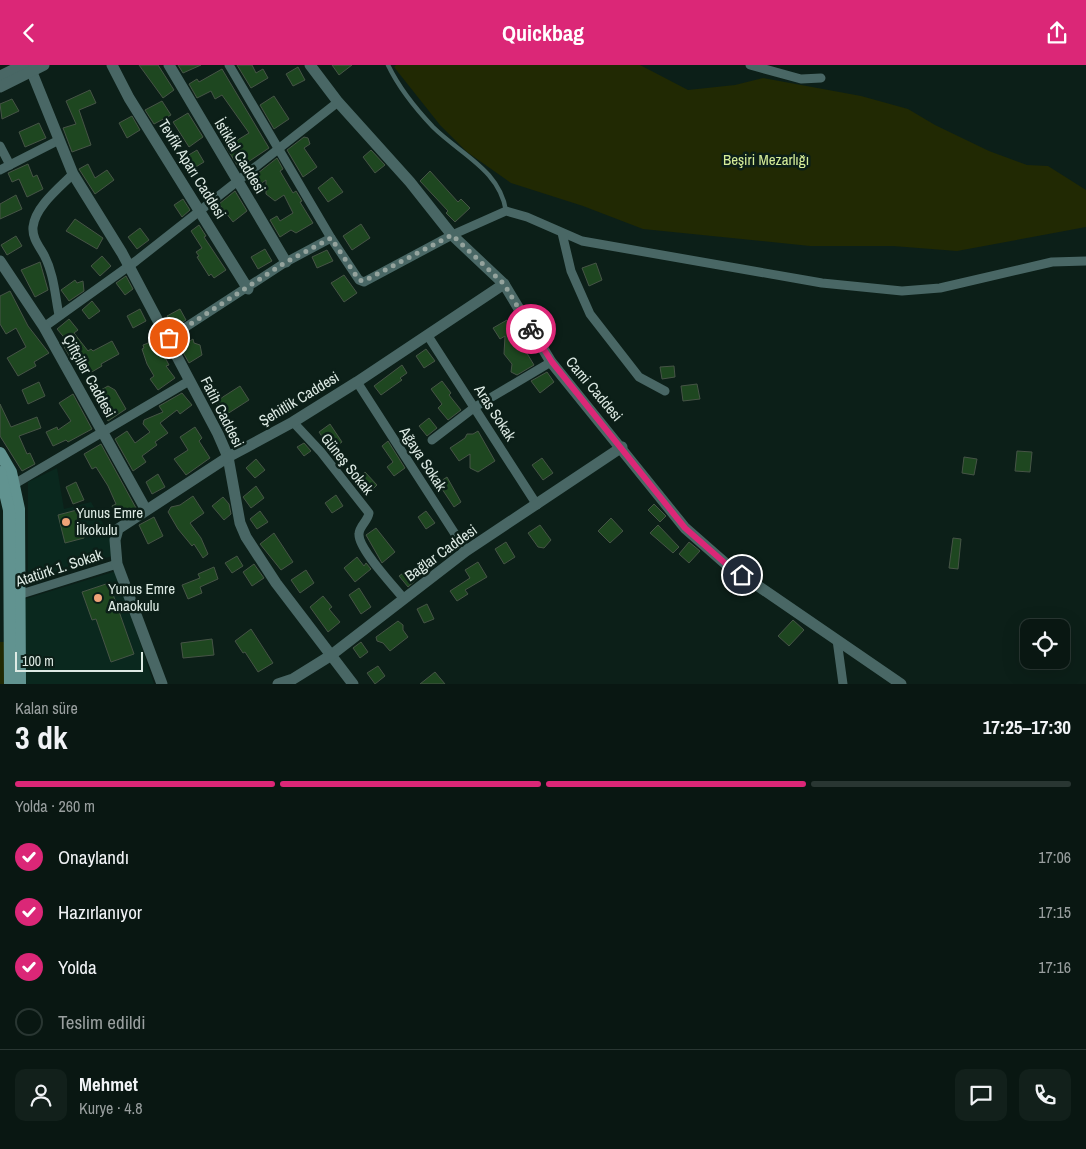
<!DOCTYPE html>
<html lang="tr">
<meta charset="utf-8">
<style>
:root{--surface:#091712;--page:#12201b;--text:#f1f3f6;--muted:#999f9f;--line:#293632;--accent:#db2777}
body{margin:0;font-family:"Archivo Narrow",sans-serif;background:var(--page);color:var(--text);height:100vh;display:flex;flex-direction:column;font-size:19px;white-space:nowrap}
*{box-sizing:border-box;margin:0}
p{font-size:16px;color:var(--muted)}
.icon{flex:none;width:28px;height:28px;fill:none;stroke:currentColor;stroke-width:2;stroke-linecap:round;stroke-linejoin:round}
.map{position:relative;height:619px;overflow:hidden}
.details{display:flex;flex-direction:column;background:var(--surface);flex:1}
.details>*{flex:none}
.fabs{position:absolute;left:1020px;top:554px;display:grid;gap:10px}
.fabs a{display:grid;place-items:center;width:50px;height:50px;border-radius:10px;background:var(--surface);box-shadow:0 5px 20px #0002,0 0 0 1px var(--line);font-size:25px}
.scale{position:absolute;left:15px;bottom:12px;width:128px;box-sizing:border-box;padding-left:5px;border:2px solid #ddeae4;border-top:0;font-size:14px;line-height:18px;white-space:nowrap;color:#ddeae4;-webkit-text-stroke:4px #0c1f18;paint-order:stroke}
.pin{position:absolute;display:grid;place-items:center;width:42px;height:42px;color:#fff;margin:-21px;border:2px solid #fff;border-radius:50%;box-shadow:0 1px 5px #0007}
.courier{position:absolute;display:grid;place-items:center;width:50px;height:50px;margin:-25px;border:4px solid #db2777;border-radius:50%;background:#fff;color:#222;box-shadow:0 1px 6px #0007}
.head em{font-style:normal;font-weight:700}
.head div{display:flex;flex-direction:column-reverse}
.head{display:flex;align-items:center;justify-content:space-between;height:85px;padding:0 15px}
h1{font-size:32px;font-weight:700;line-height:38px}
.bar{display:grid;grid-template-columns:repeat(4,1fr);gap:8px 5px;align-content:center;height:60px;padding:0 15px}
.bar i{height:6px;border-radius:4px;background:var(--line)}
.bar .on{background:var(--accent)}
.bar p{grid-column:span 4}
.line{display:flex;align-items:center;gap:12px;padding:0 15px;border-top:1px solid var(--line)}
.line div{flex:1}
.round{display:grid;place-items:center;flex:none;width:52px;height:52px;border-radius:10px;background:var(--page)}
ol{padding:0 15px;list-style:none}
li{display:flex;align-items:center;gap:15px;height:55px}
li p{margin-inline-start:auto}
li .icon{padding:5px;border-radius:50%;background:var(--accent);color:#fff;stroke-width:4}
li:last-child{color:var(--muted)}
li i{width:28px;height:28px;border:2px solid var(--line);border-radius:50%}
header{display:flex;justify-content:space-between;align-items:center;height:65px;padding:0 15px;background:var(--accent);color:#fff;font-size:22px;font-weight:700}
.map>svg:first-child{display:block}
.built{fill:#0a281e}
.green{fill:#212903}
.building{fill:#1e4720;stroke:#465446}
.lines{fill:none;stroke-linecap:round;stroke-linejoin:round}
.service{stroke:#496765;stroke-width:4.5}
.minor{stroke:#496765;stroke-width:9}
.tertiary{stroke:#496765;stroke-width:11}
.secondary{stroke:#619390;stroke-width:12}
.done{stroke:#94a39d;stroke-width:5;stroke-dasharray:0 9}
.route{stroke:#db2777;stroke-width:6}
.poi-dot{fill:#efa378;stroke:#0c1f18;stroke-width:2}
.labels{text-anchor:middle;stroke-width:5;stroke-linejoin:round;paint-order:stroke}
.street-label{font-size:15px;fill:#ddeae4;stroke:#0c1f18}
.park-label{font-size:15px;fill:#d5ec99;stroke:#0c1f18}
.poi-label{font-size:15px;fill:#ddeae4;stroke:#0c1f18;text-anchor:start}
</style>
<header><svg class="icon" aria-label="back" viewBox="0 0 24 24"><path d="M15 5l-7 7 7 7"/></svg>Quickbag<svg class="icon" aria-label="share" viewBox="0 0 24 24"><path d="M12 15V3M7 8l5-5 5 5M5 13v7h14v-7"/></svg></header>
<div class="map">
<svg width="1086" height="619" viewBox="0 0 1086 619">
<rect width="100%" height="100%" fill="#0c1f18"/>
<g class="built">
<polygon points="57,403 64,444 91,437 110,471 112,491 28,518 28,417"/>
<polygon points="116,506 154,619 25,619 25,534"/>
</g>
<g class="green">
<polygon points="396,0 640,0 688,25 735,20 763,13 861,31 908,44 935,60 989,86 1027,100 1048,101 1086,125 1086,162 957,186 893,181 810,181 643,164 583,141 511,118 467,87 440,60 394,2"/>
<rect x="0" y="577" width="4" height="42"/>
</g>
<g class="building">
<polygon points="139,0 158,0 174,25 163,33"/>
<polygon points="178,0 201,0 183,8"/>
<polygon points="237,0 252,0 256,8 263,4 268,13 251,23"/>
<polygon points="332,0 352,0 339,10"/>
<polygon points="298,2 305,15 293,21 286,9"/>
<polygon points="222,4 269,83 239,103 226,82 249,68 222,30 215,34 211,26 197,33 189,19 197,14 199,17"/>
<polygon points="90,25 96,38 79,45 91,80 72,87 63,63 76,59 66,36"/>
<polygon points="274,31 289,54 274,64 260,40"/>
<polygon points="12,34 19,46 2,54 0,39"/>
<polygon points="162,36 171,50 154,59 145,45"/>
<polygon points="188,48 203,72 189,82 173,57"/>
<polygon points="132,51 140,65 127,73 119,58"/>
<polygon points="39,58 46,73 25,82 19,67"/>
<polygon points="304,72 308,73 310,79 304,83 317,102 303,112 287,85"/>
<polygon points="197,85 204,97 189,106 182,94"/>
<polygon points="371,85 385,100 375,108 363,92"/>
<polygon points="277,93 283,104 280,106 293,128 296,126 302,136 300,137 313,158 296,168 291,165 280,172 270,155 277,151 280,156 293,148 284,130 275,136 266,129 266,115 253,124 248,116"/>
<polygon points="28,99 33,112 37,110 43,124 27,132 19,114 12,117 8,108"/>
<polygon points="88,99 95,113 107,105 114,115 95,129 79,104"/>
<polygon points="430,106 458,137 461,134 470,143 455,157 446,148 448,146 420,116"/>
<polygon points="332,112 343,127 328,137 318,123"/>
<polygon points="235,126 247,146 233,157 219,139"/>
<polygon points="16,130 22,144 0,154 0,139"/>
<polygon points="183,134 190,145 182,152 174,140"/>
<polygon points="75,154 103,173 97,184 66,166"/>
<polygon points="361,159 370,173 352,185 343,171"/>
<polygon points="199,160 206,171 204,172 226,205 214,213 211,209 209,211 197,192 199,191 196,187 202,183 191,166"/>
<polygon points="140,163 149,175 137,184 128,172"/>
<polygon points="16,171 22,181 7,190 1,180"/>
<polygon points="265,184 272,196 258,204 251,192"/>
<polygon points="327,185 333,196 317,203 312,192"/>
<polygon points="102,191 111,201 100,211 91,201"/>
<polygon points="40,197 48,225 35,232 21,205"/>
<polygon points="596,198 602,215 589,221 582,203"/>
<polygon points="344,210 357,228 344,237 331,218"/>
<polygon points="126,211 133,224 125,230 116,218"/>
<polygon points="75,215 77,218 83,216 84,226 69,236 61,225"/>
<polygon points="10,226 28,261 49,288 34,297 36,301 18,311 7,293 26,282 16,263 6,269 0,259 0,231"/>
<polygon points="92,236 100,246 89,254 82,245"/>
<polygon points="140,244 146,256 133,263 127,251"/>
<polygon points="180,244 186,255 174,262 167,251"/>
<polygon points="69,254 78,265 74,268 88,286 91,284 93,286 112,276 119,289 101,299 102,301 90,308 76,287 70,292 63,280 68,277 57,264"/>
<polygon points="507,255 534,300 517,310 511,307 512,299 504,289 505,271 500,274 493,263"/>
<polygon points="193,274 194,278 200,280 202,290 189,298 180,282"/>
<polygon points="156,275 169,300 166,301 175,313 158,325 150,314 154,311 147,299 142,284 144,283 143,280"/>
<polygon points="426,284 435,296 424,303 416,291"/>
<polygon points="402,300 407,308 400,313 402,315 381,330 374,321"/>
<polygon points="674,301 675,312 662,314 660,302"/>
<polygon points="547,307 554,317 540,328 531,316"/>
<polygon points="442,316 451,328 449,330 461,345 448,355 438,343 442,339 431,324"/>
<polygon points="39,317 45,331 28,339 22,325"/>
<polygon points="697,319 700,334 683,336 681,321"/>
<polygon points="108,321 115,325 126,344 108,356 92,330"/>
<polygon points="240,321 249,335 224,351 215,337"/>
<polygon points="182,328 192,340 180,349 177,345 160,358 168,368 155,377 157,380 142,391 146,397 133,406 115,374 127,366 135,378 150,367 143,359 144,355 163,347 159,341"/>
<polygon points="73,329 92,364 68,377 66,375 53,381 46,367 57,362 58,365 71,356 59,338"/>
<polygon points="0,339 11,362 37,352 41,363 19,371 27,389 30,388 35,399 22,406 0,371"/>
<polygon points="429,353 437,363 427,371 419,361"/>
<polygon points="330,359 342,377 331,385 319,367"/>
<polygon points="195,362 202,373 199,376 210,393 186,410 174,394 188,385 180,372"/>
<polygon points="478,366 495,396 478,407 470,403 470,389 459,396 450,383 465,373 467,369 473,369"/>
<polygon points="388,376 405,403 394,411 387,402 393,397 382,381"/>
<polygon points="304,378 311,386 304,391 297,382"/>
<polygon points="101,379 136,443 119,454 112,441 116,439 108,421 96,402 92,404 84,389"/>
<polygon points="1017,386 1032,387 1030,407 1015,406"/>
<polygon points="964,392 977,394 974,410 962,408"/>
<polygon points="542,393 553,408 543,415 532,400"/>
<polygon points="256,394 265,405 255,413 246,403"/>
<polygon points="365,407 377,420 366,431 354,417"/>
<polygon points="158,409 165,422 152,429 146,417"/>
<polygon points="447,412 461,437 454,442 438,418"/>
<polygon points="76,417 84,435 73,439 66,422"/>
<polygon points="256,421 264,433 251,443 243,432"/>
<polygon points="336,430 343,441 332,448 325,438"/>
<polygon points="193,431 204,448 190,458 201,473 208,489 203,493 194,479 192,481 178,464 168,447 171,442 180,440"/>
<polygon points="223,432 229,439 231,449 224,455 212,441"/>
<polygon points="654,439 666,451 660,457 648,445"/>
<polygon points="77,445 84,473 65,478 58,450"/>
<polygon points="260,446 268,457 257,464 250,454"/>
<polygon points="426,446 435,458 426,464 418,452"/>
<polygon points="154,452 163,471 148,479 139,460"/>
<polygon points="611,453 623,466 610,478 598,466"/>
<polygon points="540,460 551,475 544,483 538,482 528,468"/>
<polygon points="658,460 679,482 673,488 650,468"/>
<polygon points="376,463 395,487 382,498 366,470"/>
<polygon points="274,468 293,497 281,505 260,479"/>
<polygon points="953,473 961,474 958,504 949,503"/>
<polygon points="506,477 515,492 504,499 495,484"/>
<polygon points="689,477 700,486 689,498 679,489"/>
<polygon points="237,491 243,501 232,508 225,498"/>
<polygon points="357,492 364,501 366,498 371,504 355,517 344,503"/>
<polygon points="478,497 487,512 465,525 468,529 457,536 450,526 470,513 465,505"/>
<polygon points="254,499 264,513 252,521 243,507"/>
<polygon points="214,502 218,514 200,522 202,528 188,534 182,520 200,513 198,509"/>
<polygon points="409,504 417,514 408,522 399,511"/>
<polygon points="306,505 314,518 300,528 291,515"/>
<polygon points="109,518 134,589 111,597 96,554 92,555 82,527"/>
<polygon points="359,523 371,542 361,549 349,530"/>
<polygon points="323,531 332,542 329,544 340,557 328,567 310,542"/>
<polygon points="427,539 434,554 424,558 417,544"/>
<polygon points="793,555 804,565 789,581 778,571"/>
<polygon points="398,556 403,560 403,565 408,572 390,586 383,578 377,576 376,572"/>
<polygon points="251,564 273,598 258,607 245,587 243,588 235,576"/>
<polygon points="212,574 214,590 183,593 181,578"/>
<polygon points="361,577 368,587 360,593 353,583"/>
<polygon points="378,601 385,611 375,619 367,608"/>
<polygon points="435,607 445,619 420,619"/>
</g>
<g class="lines">
<path class="service" d="M388,0c11,23 28,44 45,62 27,27 67,43 73,84"/>
<g class="minor">
<polyline points="229,0 331,173 359,215 364,217 452,170 506,146 527,152 582,176 822,218 902,226 940,223 1052,197 1086,196"/>
<polyline points="750,0 801,14 821,13"/>
<polyline points="0,81 10,100"/>
<polyline points="0,105 59,75"/>
<polyline points="562,168 571,206 590,249 639,312 665,326"/>
<path d="M59,250c-4,-20 -5,-41 -15,-60 -5,-9 -12,-17 -11,-28 2,-20 26,-39 40,-53"/>
<polyline points="44,262 136,196 338,37"/>
<polyline points="428,271 537,440"/>
<polyline points="169,273 286,197 331,173"/>
<polyline points="357,317 466,486"/>
<path d="M293,357l28,30 48,61c-1,8 -10,13 -10,21 -1,15 35,52 45,65"/>
<polyline points="432,375 475,342 551,297"/>
<polyline points="11,421 189,316"/>
<polyline points="15,531 117,499"/>
<polyline points="837,575 843,619"/>
</g>
<g class="tertiary">
<polyline points="29,0 73,109 122,188 218,369 228,392 240,458 246,472 276,518 353,619"/>
<polyline points="112,0 129,33 248,224"/>
<polyline points="169,0 286,197"/>
<polyline points="310,0 338,37 410,117 452,170 504,219 551,297 685,463 726,499 901,619"/>
<polyline points="0,11 23,0"/>
<polyline points="0,22 44,0"/>
<polyline points="0,196 44,262 146,445"/>
<polyline points="162,619 117,499 115,475 118,464 228,392 293,357 357,317 504,219"/>
<polyline points="278,619 293,614 330,591 466,486 622,382"/>
</g>
<g class="secondary">
<polyline points="0,388 11,407 19,444 20,619"/>
<polyline points="0,407 9,445 10,619"/>
</g>
</g>
<g class="lines">
<polyline class="done" points="169,273 286,197 331,173 359,215 364,216 452,170 504,219 531,264"/>
<polyline class="route" points="531,264 552,297 685,463 726,499 742,510"/>
</g>
<g class="poi-dot">
<circle cx="66" cy="457" r="5"/>
<circle cx="98" cy="533" r="5"/>
</g>
<g class="labels">
<g class="street-label">
<text transform="translate(240 91) rotate(59)" y="5">İstiklal Caddesi</text>
<text transform="translate(192 104) rotate(58)" y="5">Tevfik Aparı Caddesi</text>
<text transform="translate(89 311) rotate(61)" y="5">Çiftçiler Caddesi</text>
<text transform="translate(594 324) rotate(50)" y="5">Cami Caddesi</text>
<text transform="translate(299 334) rotate(-31)" y="5">Şehitlik Caddesi</text>
<text transform="translate(222 347) rotate(63)" y="5">Fatih Caddesi</text>
<text transform="translate(495 348) rotate(57)" y="5">Aras Sokak</text>
<text transform="translate(423 394) rotate(57)" y="5">Ağaya Sokak</text>
<text transform="translate(347 399) rotate(51)" y="5">Güneş Sokak</text>
<text transform="translate(441 488) rotate(-36)" y="5">Bağlar Caddesi</text>
<text transform="translate(59 503) rotate(-18)" y="5">Atatürk 1. Sokak</text>
</g>
<g class="park-label">
<text x="766" y="100">Beşiri Mezarlığı</text>
</g>
<g class="poi-label">
<text x="76" y="453">Yunus Emre<tspan x="76" dy="17">İlkokulu</tspan></text>
<text x="108" y="529">Yunus Emre<tspan x="108" dy="17">Anaokulu</tspan></text>
</g>
</g>
</svg>
<div class="fabs">
<a><svg class="icon" aria-label="locate" viewBox="0 0 24 24"><circle cx="12" cy="12" r="6"/><path d="M12 2v4M12 18v4M2 12h4M18 12h4"/></svg></a>
</div>
<div class="scale">100 m</div>
<div class="pin" style="left:169px;top:273px;background:#ea580c"><svg class="icon" aria-label="bag" viewBox="0 0 24 24"><path d="M5 8h14l-1 12H6zM9 8a3 3 0 0 1 6 0"/></svg></div>
<div class="pin" style="left:742px;top:510px;background:#1f2937"><svg class="icon" aria-label="home" viewBox="0 0 24 24"><path d="M3 11l9-7 9 7M6 9v11h12V9"/></svg></div>
<div class="courier" style="left:531px;top:264px"><svg class="icon" aria-label="bike" viewBox="0 0 24 24"><circle cx="6" cy="16" r="4"/><circle cx="18" cy="16" r="4"/><path d="M6 16l4-8h5l3 8M10 8l3 8H6M13 5h3"/></svg></div>
</div>
<section class="details">
<div class="head"><div><h1>3 dk</h1><p>Kalan süre</p></div><em>17:25–17:30</em></div>
<div class="bar"><i class="on"></i><i class="on"></i><i class="on"></i><i></i><p>Yolda · 260 m</p></div>
<ol>
<li><svg class="icon" aria-label="check" viewBox="0 0 24 24"><path d="M5 12l5 5 9-10"/></svg>Onaylandı<p>17:06</p></li>
<li><svg class="icon" aria-label="check" viewBox="0 0 24 24"><path d="M5 12l5 5 9-10"/></svg>Hazırlanıyor<p>17:15</p></li>
<li><svg class="icon" aria-label="check" viewBox="0 0 24 24"><path d="M5 12l5 5 9-10"/></svg>Yolda<p>17:16</p></li>
<li><i></i>Teslim edildi</li>
</ol>
<div class="line" style="height:90px"><a class="round"><svg class="icon" aria-label="person" viewBox="0 0 24 24"><circle cx="12" cy="8" r="4"/><path d="M4 21q1-7 8-7t8 7"/></svg></a><div><b>Mehmet</b><p>Kurye · 4.8</p></div><a class="round"><svg class="icon" aria-label="chat" viewBox="0 0 24 24"><path d="M4 5h16v11H9l-5 4z"/></svg></a><a class="round"><svg class="icon" aria-label="phone" viewBox="0 0 24 24"><path d="M5 4h4l2 5-3 2q2 4 5 5l2-3 5 2v4C11 20 4 13 5 4z"/></svg></a></div>
</section>
